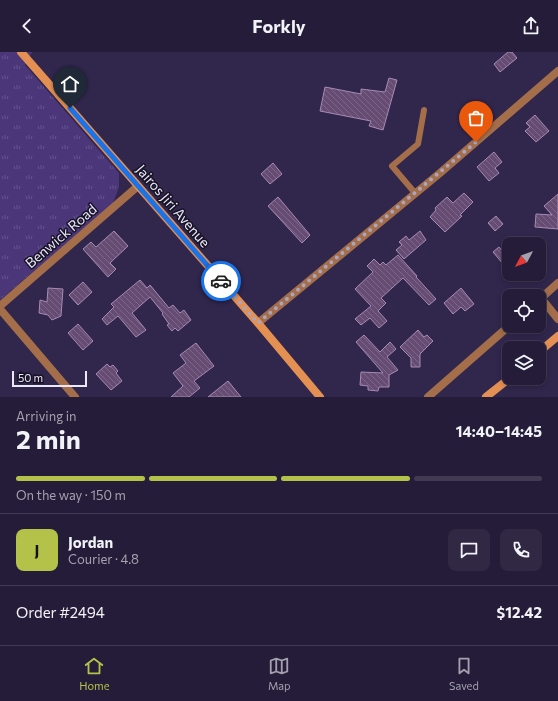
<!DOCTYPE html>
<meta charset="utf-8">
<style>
:root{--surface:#251c39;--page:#312944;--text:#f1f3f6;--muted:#a3a1ae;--line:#423a53;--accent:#b5c249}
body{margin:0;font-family:Commissioner,sans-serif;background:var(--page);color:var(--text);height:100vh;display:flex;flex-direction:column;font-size:15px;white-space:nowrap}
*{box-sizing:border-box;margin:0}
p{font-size:13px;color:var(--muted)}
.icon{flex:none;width:22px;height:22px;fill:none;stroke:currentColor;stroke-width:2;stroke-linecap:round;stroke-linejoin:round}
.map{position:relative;height:345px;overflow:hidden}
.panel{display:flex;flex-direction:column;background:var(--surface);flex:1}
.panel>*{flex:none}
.needle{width:26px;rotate:229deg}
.fabs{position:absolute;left:502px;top:185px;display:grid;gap:8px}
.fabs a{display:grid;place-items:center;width:44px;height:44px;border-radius:8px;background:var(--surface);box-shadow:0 2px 6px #0003,0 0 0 1px var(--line);font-size:20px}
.scale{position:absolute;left:12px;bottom:10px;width:75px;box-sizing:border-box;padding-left:4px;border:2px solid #ece8fc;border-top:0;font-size:11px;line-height:14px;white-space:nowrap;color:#ece8fc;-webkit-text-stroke:3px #171324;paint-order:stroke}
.pin{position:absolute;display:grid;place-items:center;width:34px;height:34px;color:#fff;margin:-41px -17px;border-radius:50% 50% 50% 0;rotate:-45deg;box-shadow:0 0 4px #0007}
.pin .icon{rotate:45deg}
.courier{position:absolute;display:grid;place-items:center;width:40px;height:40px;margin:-20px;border:3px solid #1a73e8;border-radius:50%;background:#fff;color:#222;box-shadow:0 1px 5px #0007}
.headline em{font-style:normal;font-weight:700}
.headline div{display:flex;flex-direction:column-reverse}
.headline{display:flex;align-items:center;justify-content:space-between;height:68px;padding:0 16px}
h1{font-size:26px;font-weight:700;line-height:30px}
.bar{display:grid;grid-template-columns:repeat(4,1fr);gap:6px 4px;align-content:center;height:48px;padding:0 16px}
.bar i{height:5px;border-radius:3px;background:var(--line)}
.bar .selected{background:var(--accent)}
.bar p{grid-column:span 4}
.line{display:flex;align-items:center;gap:10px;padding:0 16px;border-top:1px solid var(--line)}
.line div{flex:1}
.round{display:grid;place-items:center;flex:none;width:42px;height:42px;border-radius:8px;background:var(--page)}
header{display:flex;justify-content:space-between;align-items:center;height:52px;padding:0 16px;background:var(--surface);font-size:18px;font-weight:700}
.tab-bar{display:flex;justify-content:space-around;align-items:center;height:56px;border-top:1px solid var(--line);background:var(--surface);font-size:11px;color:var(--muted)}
.tab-bar a{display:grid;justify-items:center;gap:2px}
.tab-bar .selected{color:var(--accent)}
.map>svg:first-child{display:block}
.grass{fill:url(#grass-tufts)}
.building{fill:url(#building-back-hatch);stroke:#a78bb4}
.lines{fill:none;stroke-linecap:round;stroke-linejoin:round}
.lane{stroke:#a36e49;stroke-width:6}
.street{stroke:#a36e49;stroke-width:8}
.secondary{stroke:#e59053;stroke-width:8}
.done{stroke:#aba4be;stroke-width:4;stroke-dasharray:0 7.2}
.route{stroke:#1a73e8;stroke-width:5}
.labels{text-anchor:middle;stroke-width:3;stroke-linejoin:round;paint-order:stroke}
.street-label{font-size:14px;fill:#ece8fc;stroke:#171324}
</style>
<header><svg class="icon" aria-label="back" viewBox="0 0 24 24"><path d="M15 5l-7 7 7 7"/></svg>Forkly<svg class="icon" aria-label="share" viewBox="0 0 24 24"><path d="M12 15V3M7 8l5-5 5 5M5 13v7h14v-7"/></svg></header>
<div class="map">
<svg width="558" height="345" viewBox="0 0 558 345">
<defs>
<pattern id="grass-tufts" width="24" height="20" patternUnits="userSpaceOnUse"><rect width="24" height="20" fill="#4b3679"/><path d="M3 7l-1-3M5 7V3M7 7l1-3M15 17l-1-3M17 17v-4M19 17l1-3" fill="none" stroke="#65538d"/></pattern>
<pattern id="building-back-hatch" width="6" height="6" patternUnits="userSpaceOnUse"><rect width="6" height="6" fill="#664c72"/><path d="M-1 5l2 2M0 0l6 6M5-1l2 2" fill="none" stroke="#7c6687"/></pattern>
</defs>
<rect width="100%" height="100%" fill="#31264c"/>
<polygon class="grass" points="0,0 32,0 25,13 119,121 119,135 113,151 0,248"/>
<g class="building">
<polygon points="508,0 512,0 517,6 500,20 494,12"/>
<polygon points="389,26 397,28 383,78 369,74 371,69 320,59 325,35 361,42 361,37 385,40"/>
<polygon points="535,63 549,79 536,90 525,79 530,75 526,71"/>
<polygon points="494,100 502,110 495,116 499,121 489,129 477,115"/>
<polygon points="273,111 282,122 270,132 261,122"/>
<polygon points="464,141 473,150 460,163 462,164 445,180 430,165 436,158 435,156 447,145 453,151"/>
<polygon points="558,142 558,177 535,175 536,162 552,163 544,154"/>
<polygon points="278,145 310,183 302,191 268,154"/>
<polygon points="496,164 503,172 495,179 488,171"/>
<polygon points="114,179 128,194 110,211 116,217 108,225 83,197 91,190 96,195"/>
<polygon points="420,179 426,188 404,207 396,198 402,193 399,190 406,184 409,188"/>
<polygon points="499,195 504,201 509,196 509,208 503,212 493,200"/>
<polygon points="398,203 417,224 416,225 436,247 429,253 403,226 381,246 386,251 378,259 387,269 379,276 370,266 361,273 355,267 371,254 355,237 373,220 367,214 374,207 380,213 383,210 386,213"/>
<polygon points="140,228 147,236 150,233 169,256 173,253 180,261 184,258 191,268 178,279 175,276 172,279 167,273 169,272 162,262 163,261 150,245 132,261 146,278 136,285 118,264 107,273 102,267 114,255 111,252"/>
<polygon points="83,230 92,240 78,253 69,243"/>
<polygon points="48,236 63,237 61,264 52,268 48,263 39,261 40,248 47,250"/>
<polygon points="461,236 474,252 465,259 461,255 453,262 444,251"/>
<polygon points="78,272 93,289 83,298 68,281"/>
<polygon points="418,278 424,285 427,283 433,289 420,302 420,315 411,315 411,306 400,295"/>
<polygon points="364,283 380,300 390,290 396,297 387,305 398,318 389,323 389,335 379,335 378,339 368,338 368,334 360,333 361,320 383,321 356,290"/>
<polygon points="196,291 214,314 194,329 200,336 189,345 171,345 183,334 173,321 186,311 180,303"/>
<polygon points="107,312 110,315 113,313 118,319 116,321 122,329 111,338 96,322"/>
<polygon points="228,329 241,345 208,345"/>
</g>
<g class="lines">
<polyline class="lane" points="415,141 392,114 418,92 424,58"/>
<g class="street">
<polyline points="541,246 558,267"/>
<polyline points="539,248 558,231"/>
<polyline points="0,254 138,134"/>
<polyline points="0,257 75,345"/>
<polyline points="258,271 440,121 558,19"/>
<polyline points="428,345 509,274"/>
</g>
<g class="secondary">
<polyline points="21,0 258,271 320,345"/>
<polyline points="539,300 558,284"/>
<polyline points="486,345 510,326"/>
</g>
</g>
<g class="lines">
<polyline class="done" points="221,229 258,271 440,120 476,90"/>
<polyline class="route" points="70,56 221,229"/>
</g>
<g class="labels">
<g class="street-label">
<text transform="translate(173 154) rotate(49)" y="5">Jairos Jiri Avenue</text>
<text transform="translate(61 184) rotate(-41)" y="5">Benwick Road</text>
</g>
</g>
</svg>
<div class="fabs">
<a><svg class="needle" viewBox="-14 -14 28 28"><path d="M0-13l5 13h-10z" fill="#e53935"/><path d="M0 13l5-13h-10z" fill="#a3a1ae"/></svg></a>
<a><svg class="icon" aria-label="locate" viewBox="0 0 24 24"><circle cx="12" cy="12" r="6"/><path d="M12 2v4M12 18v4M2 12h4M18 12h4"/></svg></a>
<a><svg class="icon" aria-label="layers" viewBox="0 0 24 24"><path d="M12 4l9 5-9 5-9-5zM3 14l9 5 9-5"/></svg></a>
</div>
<div class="scale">50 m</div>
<div class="pin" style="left:476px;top:90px;background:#ea580c"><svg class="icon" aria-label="bag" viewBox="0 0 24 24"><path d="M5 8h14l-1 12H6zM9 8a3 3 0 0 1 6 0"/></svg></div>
<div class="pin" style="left:70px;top:56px;background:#1f2937"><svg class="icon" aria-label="home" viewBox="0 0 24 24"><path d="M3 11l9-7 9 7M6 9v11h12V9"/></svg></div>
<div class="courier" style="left:221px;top:229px"><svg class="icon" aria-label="car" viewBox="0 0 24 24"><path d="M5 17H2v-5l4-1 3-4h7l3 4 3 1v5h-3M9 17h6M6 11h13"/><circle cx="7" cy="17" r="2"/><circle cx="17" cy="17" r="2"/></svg></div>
</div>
<section class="panel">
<div class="headline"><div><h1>2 min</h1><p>Arriving in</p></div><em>14:40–14:45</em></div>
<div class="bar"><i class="selected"></i><i class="selected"></i><i class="selected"></i><i></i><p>On the way · 150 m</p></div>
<div class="line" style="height:72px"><b class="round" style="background:var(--accent);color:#111">J</b><div><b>Jordan</b><p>Courier · 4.8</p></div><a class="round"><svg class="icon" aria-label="chat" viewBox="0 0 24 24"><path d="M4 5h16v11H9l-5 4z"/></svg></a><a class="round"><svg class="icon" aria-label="phone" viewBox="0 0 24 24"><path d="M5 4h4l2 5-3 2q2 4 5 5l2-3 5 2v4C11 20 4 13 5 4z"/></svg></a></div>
<div class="line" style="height:52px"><div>Order #2494</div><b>$12.42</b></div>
</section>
<nav class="tab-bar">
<a class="selected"><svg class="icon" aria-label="home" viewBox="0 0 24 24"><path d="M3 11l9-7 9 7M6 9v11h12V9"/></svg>Home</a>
<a><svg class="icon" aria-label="map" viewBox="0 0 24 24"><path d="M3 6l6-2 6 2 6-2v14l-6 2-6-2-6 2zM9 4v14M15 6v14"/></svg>Map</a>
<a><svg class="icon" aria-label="saved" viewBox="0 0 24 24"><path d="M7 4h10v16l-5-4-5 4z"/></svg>Saved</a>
</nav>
